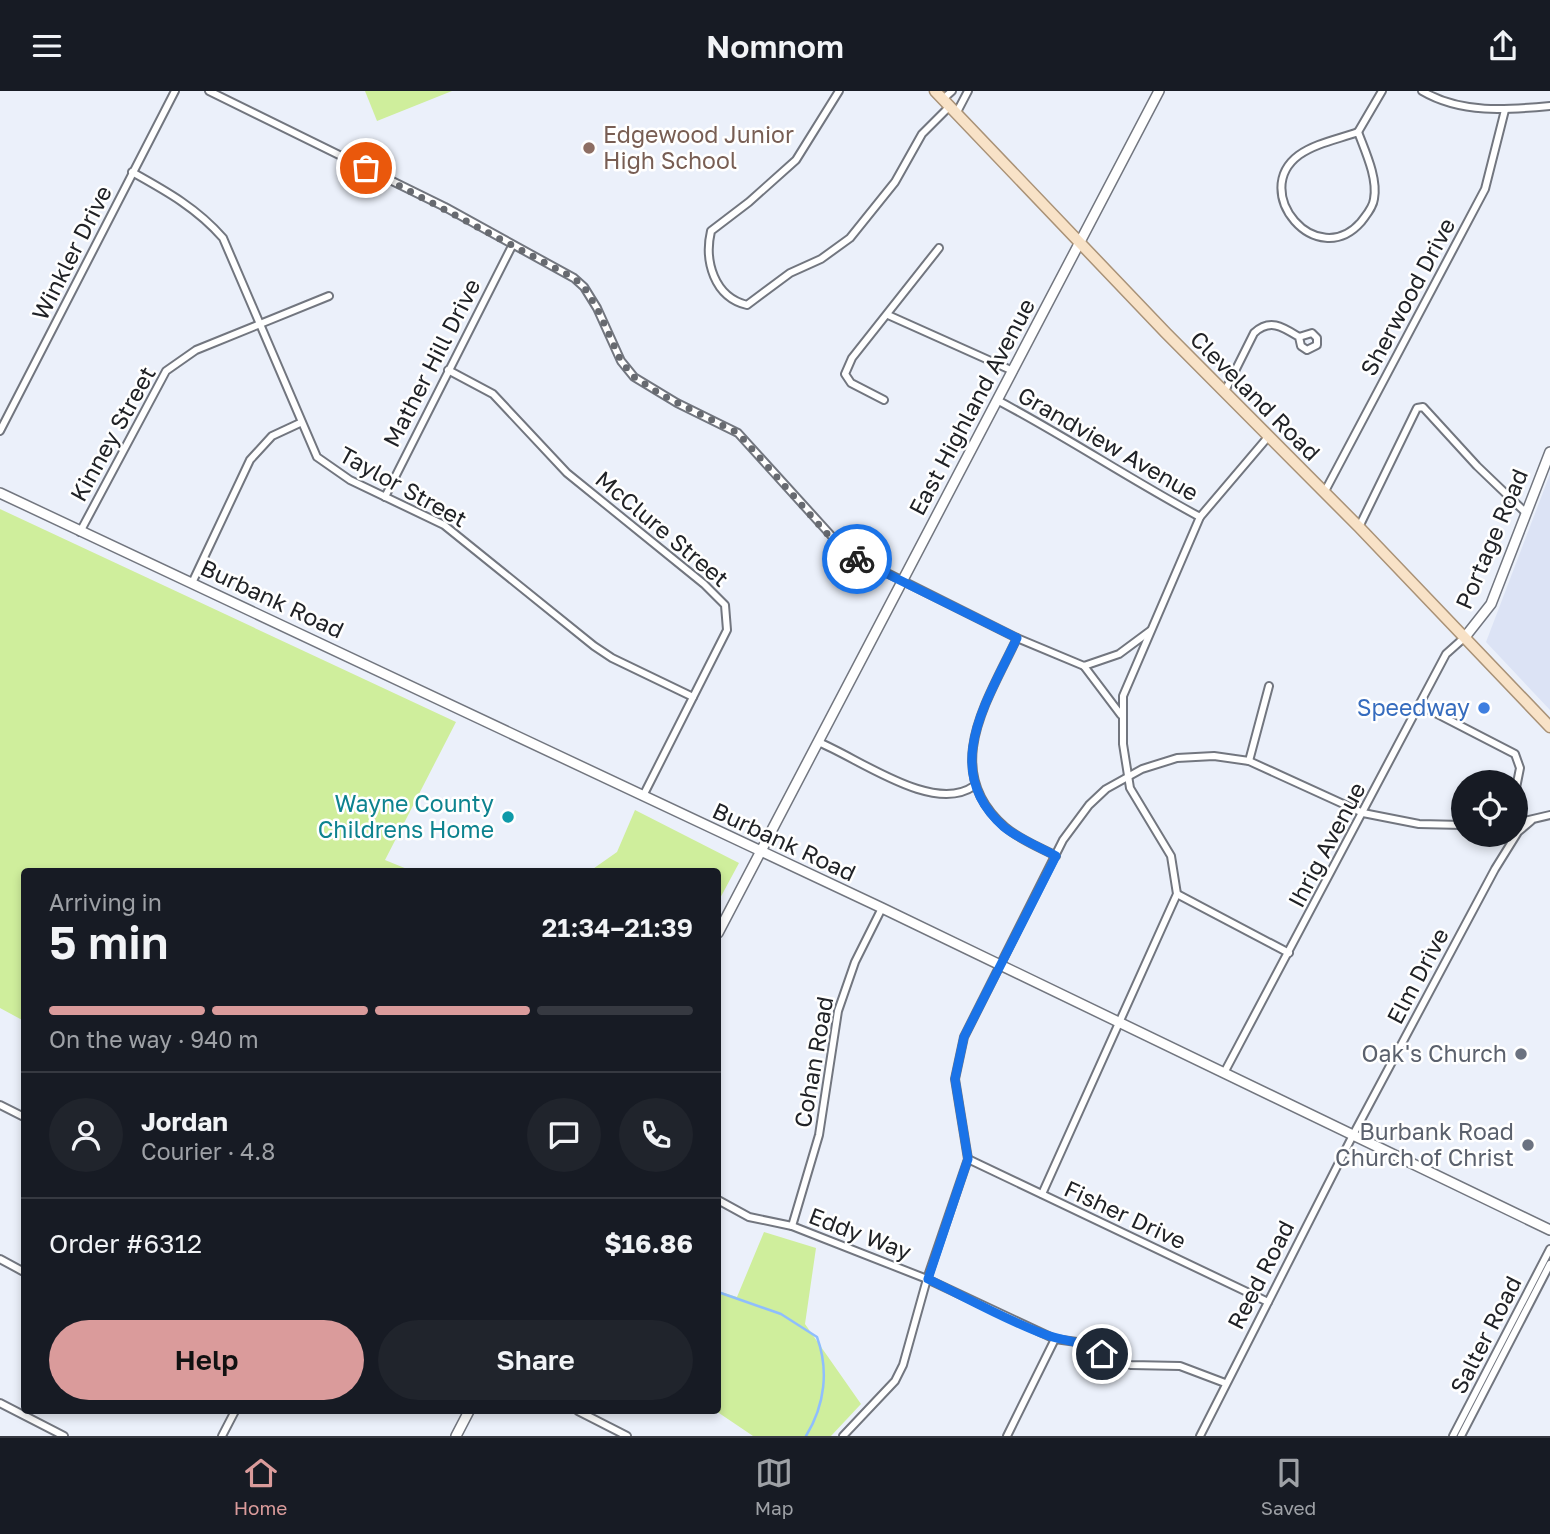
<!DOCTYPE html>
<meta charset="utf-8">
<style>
:root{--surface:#171b24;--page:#20242c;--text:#f1f3f6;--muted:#9ea1a6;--line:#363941;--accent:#da9b9b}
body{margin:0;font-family:"Golos Text",sans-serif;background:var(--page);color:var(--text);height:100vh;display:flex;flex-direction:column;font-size:26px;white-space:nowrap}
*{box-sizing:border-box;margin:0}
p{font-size:23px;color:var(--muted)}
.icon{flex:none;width:38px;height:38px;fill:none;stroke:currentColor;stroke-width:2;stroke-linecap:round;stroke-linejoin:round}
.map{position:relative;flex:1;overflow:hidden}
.drawer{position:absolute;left:21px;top:777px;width:700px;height:546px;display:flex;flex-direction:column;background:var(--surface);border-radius:7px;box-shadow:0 4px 10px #0003}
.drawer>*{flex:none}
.tools{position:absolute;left:1451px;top:679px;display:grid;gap:14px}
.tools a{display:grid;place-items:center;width:77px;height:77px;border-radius:50%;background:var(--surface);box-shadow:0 4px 10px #0003;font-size:35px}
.pin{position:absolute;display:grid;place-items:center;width:60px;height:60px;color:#fff;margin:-30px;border:4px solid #fff;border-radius:50%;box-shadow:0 2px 7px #0007}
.courier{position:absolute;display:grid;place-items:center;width:70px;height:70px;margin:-35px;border:5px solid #1a73e8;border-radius:50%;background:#fff;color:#222;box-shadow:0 2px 9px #0007}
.head em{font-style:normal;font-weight:600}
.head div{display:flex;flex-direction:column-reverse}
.head{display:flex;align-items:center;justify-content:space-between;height:119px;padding:0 28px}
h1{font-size:46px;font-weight:600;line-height:52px}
.bar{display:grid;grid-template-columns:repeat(4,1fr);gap:10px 7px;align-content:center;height:84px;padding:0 28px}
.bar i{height:9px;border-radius:5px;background:var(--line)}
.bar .active{background:var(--accent)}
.bar p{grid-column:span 4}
.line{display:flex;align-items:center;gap:18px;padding:0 28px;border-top:2px solid var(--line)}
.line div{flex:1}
.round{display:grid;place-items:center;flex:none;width:74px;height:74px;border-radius:37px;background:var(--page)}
.action{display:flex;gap:14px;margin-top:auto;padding:14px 28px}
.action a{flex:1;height:80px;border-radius:42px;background:var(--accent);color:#111;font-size:28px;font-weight:600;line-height:80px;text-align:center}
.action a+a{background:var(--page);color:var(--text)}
header{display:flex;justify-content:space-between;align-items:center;height:91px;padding:0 28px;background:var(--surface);font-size:32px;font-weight:600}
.tabs{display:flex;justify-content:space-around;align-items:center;height:98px;border-top:2px solid var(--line);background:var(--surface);font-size:19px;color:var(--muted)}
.tabs a{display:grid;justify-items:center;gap:4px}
.tabs .active{color:var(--accent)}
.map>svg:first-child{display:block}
.built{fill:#dce3f5}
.green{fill:#cfee9c}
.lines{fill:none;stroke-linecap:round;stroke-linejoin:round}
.stream{stroke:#8fbefd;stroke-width:2.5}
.street-casing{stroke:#72767f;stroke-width:10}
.secondary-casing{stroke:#72767f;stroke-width:12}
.primary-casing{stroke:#a99277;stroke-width:13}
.street{stroke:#fff;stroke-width:6}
.secondary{stroke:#fff;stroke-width:9}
.primary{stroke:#f8e2c7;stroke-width:10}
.done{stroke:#676a70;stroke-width:7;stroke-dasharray:0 12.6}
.route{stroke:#1a73e8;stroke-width:9}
.education-dot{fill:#8d6e63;stroke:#fff;stroke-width:2.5}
.shop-dot{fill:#3f7fe0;stroke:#fff;stroke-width:2.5}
.culture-dot{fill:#0f9aa8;stroke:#fff;stroke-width:2.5}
.worship-dot{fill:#6b7280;stroke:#fff;stroke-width:2.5}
.labels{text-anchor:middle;stroke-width:5;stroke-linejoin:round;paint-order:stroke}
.education-label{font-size:23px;fill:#785e54;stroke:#fff;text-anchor:start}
.street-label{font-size:23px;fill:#202226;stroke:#fff}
.shop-label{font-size:23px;fill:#366cbe;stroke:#fff;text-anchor:end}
.culture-label{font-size:23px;fill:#0d838f;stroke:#fff;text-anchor:end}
.worship-label{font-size:23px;fill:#5b616d;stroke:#fff;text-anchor:end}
</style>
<header><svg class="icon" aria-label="menu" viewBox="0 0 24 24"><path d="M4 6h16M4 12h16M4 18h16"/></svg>Nomnom<svg class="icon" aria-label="share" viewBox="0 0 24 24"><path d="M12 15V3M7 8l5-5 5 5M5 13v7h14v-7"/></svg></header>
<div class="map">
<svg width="1550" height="1345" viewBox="0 0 1550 1345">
<rect width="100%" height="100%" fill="#ebf0fa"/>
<polygon class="built" points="1550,383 1550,619 1486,551"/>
<g class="green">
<polygon points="365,0 452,0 377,30"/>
<polygon points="0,418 456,631 385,769 412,780 24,780 24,930 0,917"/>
<polygon points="635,719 739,772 718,811 718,780 590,780 617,761"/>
<polygon points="764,1141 816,1157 805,1233 861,1313 831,1345 753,1345 716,1320 718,1200 737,1206"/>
</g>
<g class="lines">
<path class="stream" d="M718,1201l63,22 36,23c12,33 8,68 -11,99"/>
<defs>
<g id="street">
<polyline points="209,0 445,116 574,187 584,196 597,217 621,270 634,286 677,312 738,342 847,462 1017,547 1084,575 1119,563 1150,540"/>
<path d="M839,0l-43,69 -47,42 -38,29c-7,30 3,66 36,74l43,-32 31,-14 29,-21 45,-56 27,-48 28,-28"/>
<path d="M1422,0c39,23 85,19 128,15"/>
<polyline points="943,8 952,0"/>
<polyline points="957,21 968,0"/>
<path d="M1358,41c7,19 20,46 16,67 -1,9 -8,16 -13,23 -44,50 -112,-30 -62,-67 17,-12 40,-16 59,-23z"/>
<polyline points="1358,41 1382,0"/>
<path d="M132,81c34,19 65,36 91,66l94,219 33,23 94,45 150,121 18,12 81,39"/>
<polyline points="888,224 1013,280"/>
<polyline points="448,279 493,303 567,382 704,493 725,514 727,539 643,705"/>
<path d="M1225,300l29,-58c16,-15 29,-6 45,4l2,9 6,4 10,-5v-7l-5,-5 -13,4"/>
<polyline points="884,309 851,292 845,283 852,267 939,157"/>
<path d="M997,309c70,37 134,80 203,117"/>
<polyline points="0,340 175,0"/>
<polyline points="1324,402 1485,98 1505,19"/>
<polyline points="385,406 512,155"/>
<polyline points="1359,436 1417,317 1423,316 1477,375 1526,422"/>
<polyline points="80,441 166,280 196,259 329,205"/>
<polyline points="192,492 250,369 272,345 300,332"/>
<path d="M1017,547c-29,62 -78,132 -12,189 14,12 34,20 51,29"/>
<polyline points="1084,575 1121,624"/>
<polyline points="1420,614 1515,663 1520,677 1516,697"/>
<path d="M818,651c39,15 115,73 156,44"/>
<polyline points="1249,670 1269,595"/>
<polyline points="1516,732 1550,724"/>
<polyline points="1177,803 1289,862"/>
<polyline points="1224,982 1446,563 1465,546"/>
<polyline points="0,1014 24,1026"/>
<polyline points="968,1068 1268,1211"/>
<polyline points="1042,1103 1177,803 1171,765 1130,697 1123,653 1123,605 1200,426 1268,346"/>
<polyline points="718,1109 749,1126 792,1135 927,1188 1055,1248 1084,1252 1117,1270 1131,1274 1180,1275 1225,1292"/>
<polyline points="792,1135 819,1044 838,920 855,871 882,817"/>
<polyline points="0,1168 24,1181"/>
<polyline points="0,1312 64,1345"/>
<polyline points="578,1320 627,1345"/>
<polyline points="222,1345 235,1320"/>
<polyline points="843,1345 895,1290 903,1274 927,1188 968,1068 955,988 964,946 1063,749 1089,714 1106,698 1142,678 1177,667 1214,665 1249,670 1363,722 1419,733 1463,734"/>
<polyline points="1007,1345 1055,1248"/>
<polyline points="1200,1345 1353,1044 1495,778 1518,741 1531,730"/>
<polyline points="1453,1345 1550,1158"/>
<polyline points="1461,1345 1550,1173"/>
</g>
<g id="secondary">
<polyline points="0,402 882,817 1550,1139"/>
<polyline points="1465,546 1491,513 1550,361"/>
<polyline points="718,842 1159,0"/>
<polyline points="456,1345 469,1320"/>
</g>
<polyline id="primary" points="935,0 1166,242 1359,436 1550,636"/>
</defs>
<use href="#street" class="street-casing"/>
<use href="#secondary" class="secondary-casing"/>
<use href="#primary" class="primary-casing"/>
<use href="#street" class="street"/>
<use href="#secondary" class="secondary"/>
<use href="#primary" class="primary"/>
</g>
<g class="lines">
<polyline class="done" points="366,77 574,187 584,196 597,217 621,270 634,286 662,304 738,342 837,454 857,468"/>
<path class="route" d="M857,468l160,79c-29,62 -78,132 -13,189 15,12 35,20 52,29l-92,181 -9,42 13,80 -40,120c37,18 74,39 113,54 22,9 41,7 61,21"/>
</g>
<circle class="education-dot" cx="589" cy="57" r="7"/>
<circle class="shop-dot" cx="1484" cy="617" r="7"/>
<circle class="culture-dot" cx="508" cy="726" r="7"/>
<g class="worship-dot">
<circle cx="1521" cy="963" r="7"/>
<circle cx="1528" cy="1054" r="7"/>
</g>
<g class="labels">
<g class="education-label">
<text x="603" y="52">Edgewood Junior<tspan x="603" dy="26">High School</tspan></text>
</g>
<g class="street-label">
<text transform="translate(72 162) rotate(-63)" y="8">Winkler Drive</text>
<text transform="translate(1408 206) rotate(-62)" y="8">Sherwood Drive</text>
<text transform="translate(432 272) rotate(-63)" y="8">Mather Hill Drive</text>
<text transform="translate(1255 305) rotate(45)" y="8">Cleveland Road</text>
<text transform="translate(972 316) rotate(-62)" y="8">East Highland Avenue</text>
<text transform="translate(113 343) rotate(-61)" y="8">Kinney Street</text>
<text transform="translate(1108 353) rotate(30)" y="8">Grandview Avenue</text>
<text transform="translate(403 396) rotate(29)" y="8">Taylor Street</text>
<text transform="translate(662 438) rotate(40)" y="8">McClure Street</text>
<text transform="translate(1492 448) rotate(-67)" y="8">Portage Road</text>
<text transform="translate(272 508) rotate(25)" y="8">Burbank Road</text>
<text transform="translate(784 751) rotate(25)" y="8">Burbank Road</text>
<text transform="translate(1327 754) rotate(-62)" y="8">Ihrig Avenue</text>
<text transform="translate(1418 885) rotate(-62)" y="8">Elm Drive</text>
<text transform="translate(814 971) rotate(-80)" y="8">Cohan Road</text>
<text transform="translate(1125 1124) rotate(25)" y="8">Fisher Drive</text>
<text transform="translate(860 1143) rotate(21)" y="8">Eddy Way</text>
<text transform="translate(1261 1184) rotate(-63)" y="8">Reed Road</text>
<text transform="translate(1486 1244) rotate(-63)" y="8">Salter Road</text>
</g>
<g class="shop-label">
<text x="1470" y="625">Speedway</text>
</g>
<g class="culture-label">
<text x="494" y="721">Wayne County<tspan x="494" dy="26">Childrens Home</tspan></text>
</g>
<g class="worship-label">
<text x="1507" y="971">Oak's Church</text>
<text x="1514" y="1049">Burbank Road<tspan x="1514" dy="26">Church of Christ</tspan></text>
</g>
</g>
</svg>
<div class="tools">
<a><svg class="icon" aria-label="locate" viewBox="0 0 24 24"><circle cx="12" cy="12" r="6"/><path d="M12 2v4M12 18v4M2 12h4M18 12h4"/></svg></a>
</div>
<div class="pin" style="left:366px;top:77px;background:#ea580c"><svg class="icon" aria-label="bag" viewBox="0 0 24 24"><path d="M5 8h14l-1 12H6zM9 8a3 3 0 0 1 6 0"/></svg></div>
<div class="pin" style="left:1102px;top:1263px;background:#1f2937"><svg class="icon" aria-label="home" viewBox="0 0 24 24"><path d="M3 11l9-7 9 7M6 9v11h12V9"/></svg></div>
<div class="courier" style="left:857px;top:468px"><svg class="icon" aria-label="bike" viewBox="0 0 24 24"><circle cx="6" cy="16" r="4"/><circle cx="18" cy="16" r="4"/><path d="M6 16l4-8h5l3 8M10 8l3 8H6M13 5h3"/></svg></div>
<section class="drawer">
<div class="head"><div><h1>5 min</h1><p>Arriving in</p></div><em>21:34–21:39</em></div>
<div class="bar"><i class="active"></i><i class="active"></i><i class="active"></i><i></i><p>On the way · 940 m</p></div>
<div class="line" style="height:126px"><a class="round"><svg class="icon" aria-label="person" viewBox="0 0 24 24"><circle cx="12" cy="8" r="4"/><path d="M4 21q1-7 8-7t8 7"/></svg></a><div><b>Jordan</b><p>Courier · 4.8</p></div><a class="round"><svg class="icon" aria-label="chat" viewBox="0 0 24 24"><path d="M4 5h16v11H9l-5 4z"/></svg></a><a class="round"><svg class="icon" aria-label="phone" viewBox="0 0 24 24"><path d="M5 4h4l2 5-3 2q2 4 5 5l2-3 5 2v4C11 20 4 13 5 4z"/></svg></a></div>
<div class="line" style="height:91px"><div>Order #6312</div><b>$16.86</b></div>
<div class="action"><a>Help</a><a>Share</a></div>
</section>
</div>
<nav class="tabs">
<a class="active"><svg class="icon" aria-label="home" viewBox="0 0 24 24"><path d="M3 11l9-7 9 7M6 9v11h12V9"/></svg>Home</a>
<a><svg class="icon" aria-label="map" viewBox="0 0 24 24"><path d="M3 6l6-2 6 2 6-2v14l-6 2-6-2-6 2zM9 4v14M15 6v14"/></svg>Map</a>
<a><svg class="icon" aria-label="saved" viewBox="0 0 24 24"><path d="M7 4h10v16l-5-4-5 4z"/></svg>Saved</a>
</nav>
